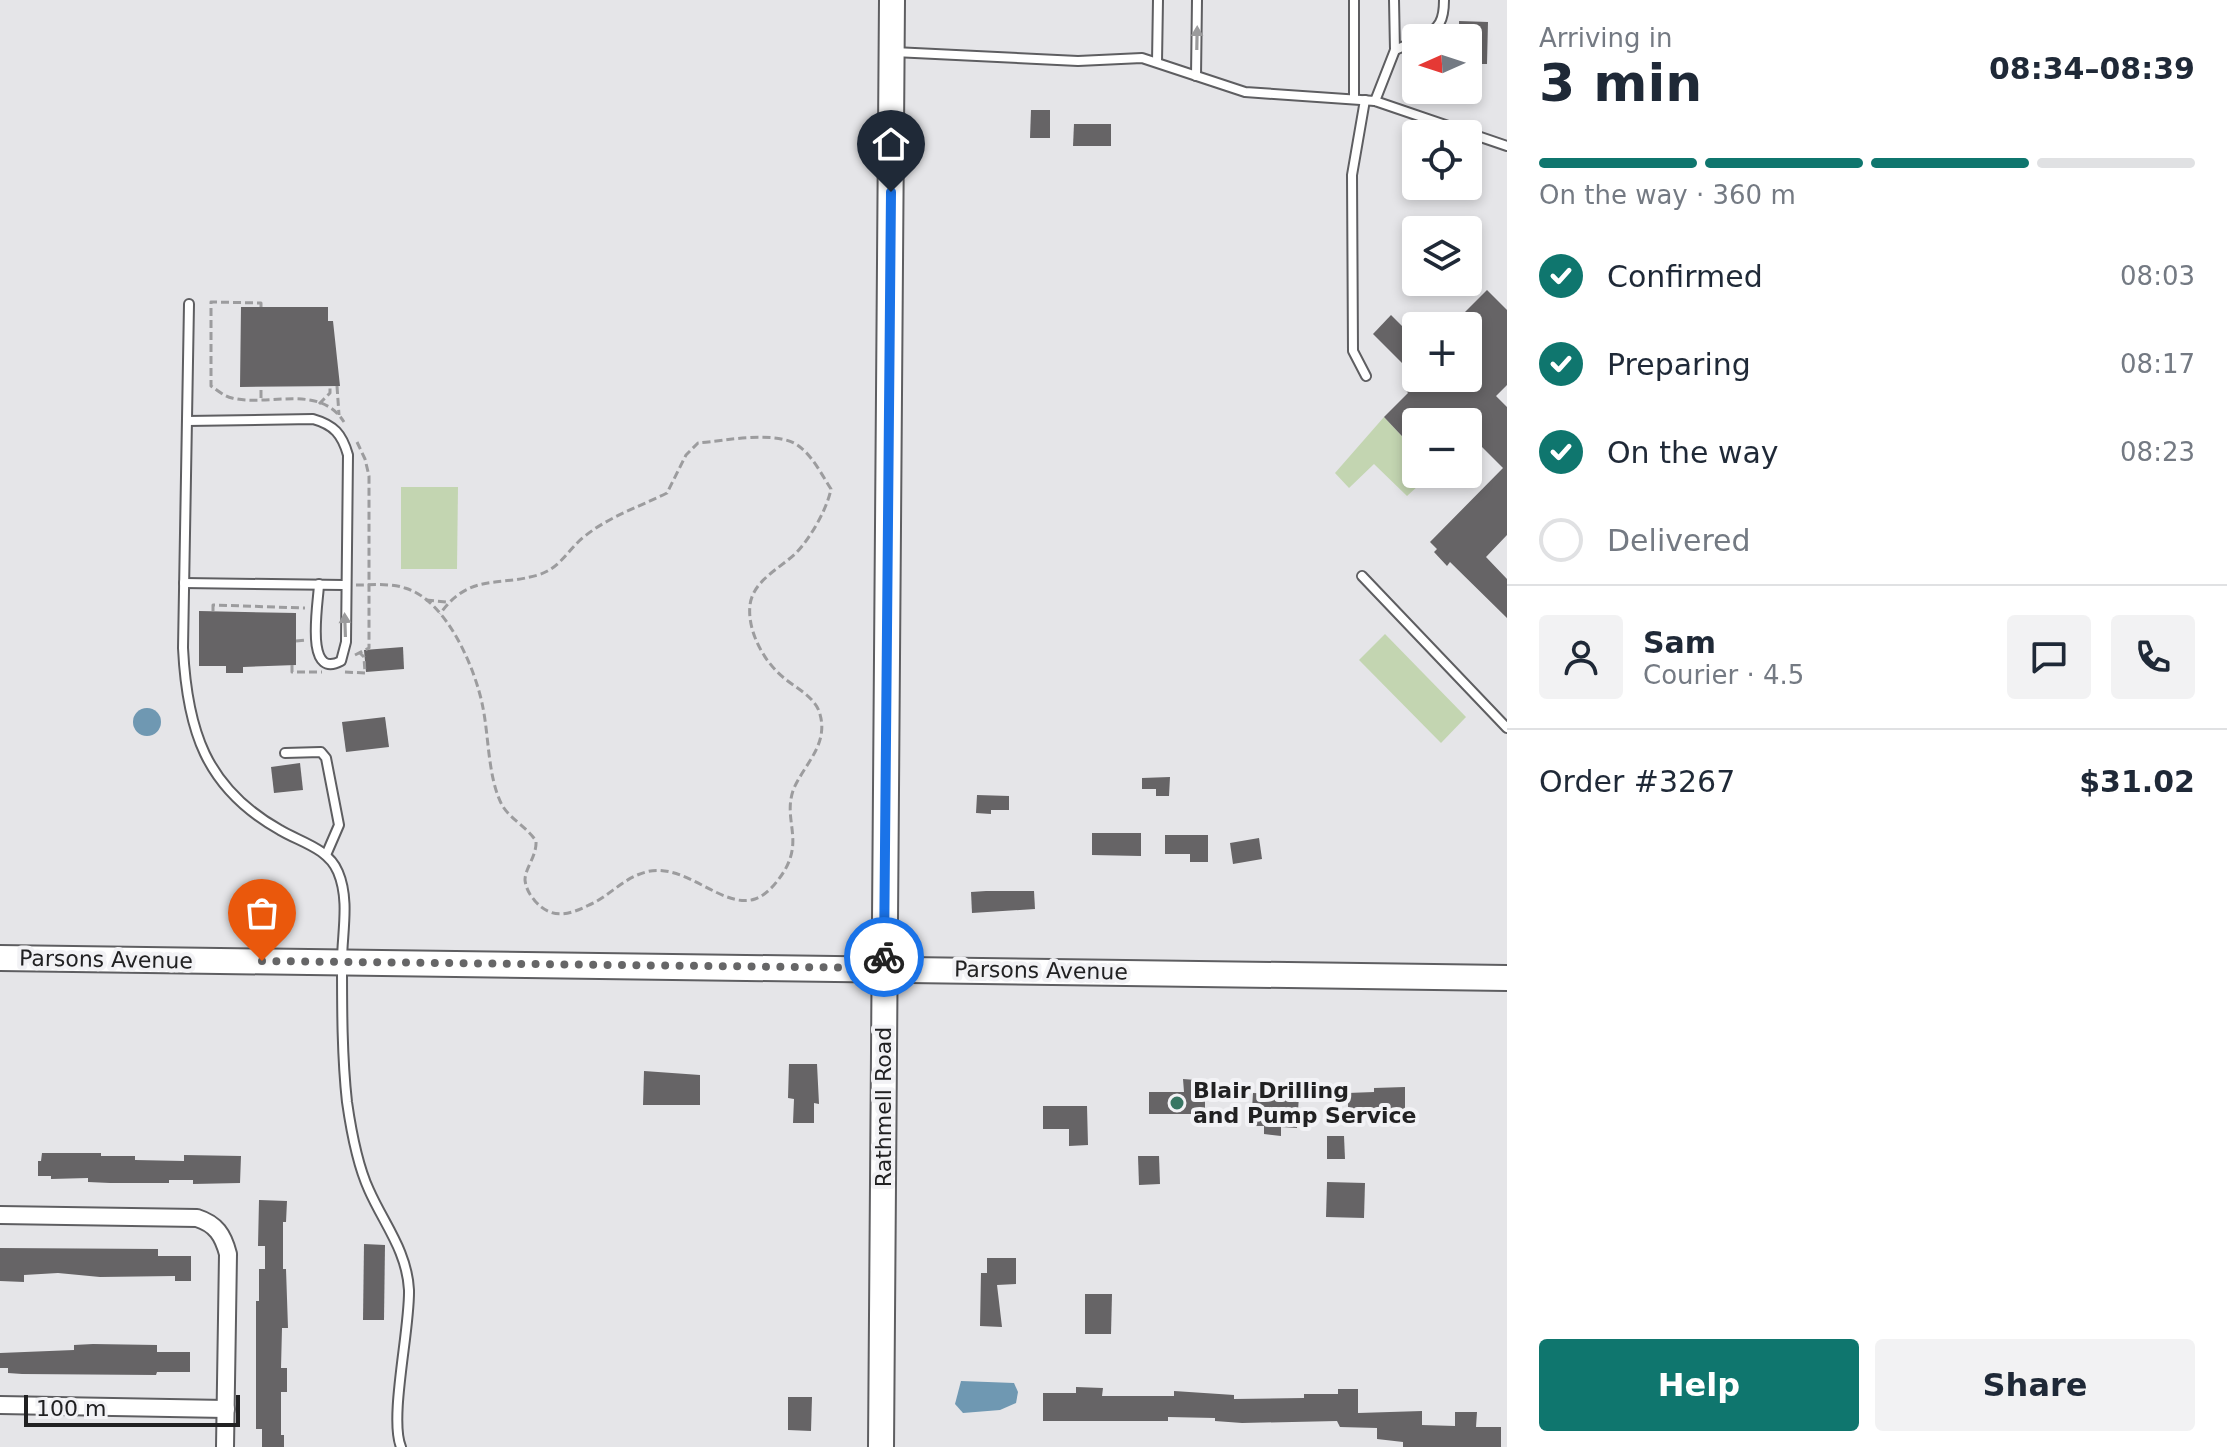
<!DOCTYPE html>
<meta charset="utf-8">
<style>
:root{--surface:#fff;--page:#f2f2f3;--text:#1f2937;--muted:#747a83;--line:#e0e1e3;--accent:#0f766e}
body{margin:0;font-family:"DejaVu Sans",sans-serif;background:var(--page);color:var(--text);height:100vh;display:flex;flex-direction:column;font-size:30px;white-space:nowrap}
*{box-sizing:border-box;margin:0}
p{font-size:26px;color:var(--muted)}
.icon{flex:none;width:44px;height:44px;fill:none;stroke:currentColor;stroke-width:2;stroke-linecap:round;stroke-linejoin:round}
.map{position:relative;flex:1;overflow:hidden}
.sheet{display:flex;flex-direction:column;background:var(--surface);width:720px}
.sheet>*{flex:none}
.needle{width:52px;rotate:267deg}
.buttons{position:absolute;left:1402px;top:24px;display:grid;gap:16px}
.buttons a{display:grid;place-items:center;width:80px;height:80px;border-radius:8px;background:var(--surface);box-shadow:0 4px 12px #0003;font-size:40px}
.scale{position:absolute;left:24px;bottom:20px;width:216px;box-sizing:border-box;padding-left:8px;border:4px solid #212122;border-top:0;font-size:22px;line-height:28px;white-space:nowrap;color:#212122;-webkit-text-stroke:6px #f2f2f5;paint-order:stroke}
.pin{position:absolute;display:grid;place-items:center;width:68px;height:68px;color:#fff;margin:-82px -34px;border-radius:50% 50% 50% 0;rotate:-45deg;box-shadow:0 0 8px #0007}
.pin .icon{rotate:45deg}
.courier{position:absolute;display:grid;place-items:center;width:80px;height:80px;margin:-40px;border:6px solid #1a73e8;border-radius:50%;background:#fff;color:#222;box-shadow:0 2px 10px #0007}
.overview em{font-style:normal;font-weight:700}
.overview div{display:flex;flex-direction:column-reverse}
.overview{display:flex;align-items:center;justify-content:space-between;height:136px;padding:0 32px}
h1{font-size:52px;font-weight:700;line-height:60px}
.bar{display:grid;grid-template-columns:repeat(4,1fr);gap:12px 8px;align-content:center;height:96px;padding:0 32px}
.bar i{height:10px;border-radius:6px;background:var(--line)}
.bar .selected{background:var(--accent)}
.bar p{grid-column:span 4}
.line{display:flex;align-items:center;gap:20px;padding:0 32px;border-top:2px solid var(--line)}
.line div{flex:1}
.round{display:grid;place-items:center;flex:none;width:84px;height:84px;border-radius:8px;background:var(--page)}
ol{padding:0 32px;list-style:none}
li{display:flex;align-items:center;gap:24px;height:88px}
li p{margin-inline-start:auto}
li .icon{padding:8px;border-radius:50%;background:var(--accent);color:#fff;stroke-width:4}
li:last-child{color:var(--muted)}
li i{width:44px;height:44px;border:4px solid var(--line);border-radius:50%}
.cta{display:flex;gap:16px;margin-top:auto;padding:16px 32px}
.cta a{flex:1;height:92px;border-radius:8px;background:var(--accent);color:#fff;font-size:32px;font-weight:700;line-height:92px;text-align:center}
.cta a+a{background:var(--page);color:var(--text)}
main{display:flex;flex:1;min-height:0}
.map>svg:first-child{display:block}
.green{fill:#c3d5b1}
.water{fill:#6f98b2}
.building{fill:#666466}
.lines{fill:none;stroke-linecap:round;stroke-linejoin:round}
.lane-casing{stroke:#5e5e61;stroke-width:12}
.street-casing{stroke:#5e5e61;stroke-width:20}
.secondary-casing{stroke:#5e5e61;stroke-width:28}
.path{stroke:#9c9c9e;stroke-width:3;stroke-dasharray:8 4;stroke-linecap:butt}
.lane{stroke:#fff;stroke-width:8}
.street{stroke:#fff;stroke-width:16}
.secondary{stroke:#fff;stroke-width:24}
.oneway{fill:#9b9b9c}
.done{stroke:#666667;stroke-width:8;stroke-dasharray:0 14.4}
.route{stroke:#1a73e8;stroke-width:10}
.poi-dot{fill:#387663;stroke:#f2f2f5;stroke-width:3}
.labels{text-anchor:middle;stroke-width:8;stroke-linejoin:round;paint-order:stroke}
.street-label{font-size:22px;fill:#212122;stroke:#f2f2f5}
.poi-label{font-size:22px;font-weight:bold;fill:#212122;stroke:#f2f2f5;text-anchor:start}
</style>
<main>
<div class="map">
<svg width="1507" height="1447" viewBox="0 0 1507 1447">
<rect width="100%" height="100%" fill="#e5e5e8"/>
<g class="green">
<polygon points="1384,417 1416,451 1416,474 1431,474 1407,496 1374,464 1349,488 1335,473"/>
<polygon points="401,487 458,487 457,569 401,569"/>
<polygon points="1385,634 1466,717 1441,743 1359,660"/>
</g>
<g class="water">
<circle cx="147" cy="722" r="14"/>
<polygon points="961,1381 1014,1383 1018,1392 1016,1403 1000,1410 963,1413 955,1404"/>
</g>
<g class="building">
<polygon points="1459,21 1488,22 1487,64 1468,64 1468,38 1459,38"/>
<polygon points="1031,110 1050,110 1050,138 1030,138"/>
<polygon points="1074,124 1111,124 1111,146 1073,146"/>
<polygon points="1487,290 1507,310 1507,385 1496,396 1507,407 1507,535 1486,557 1507,579 1507,618 1450,562 1447,566 1434,552 1437,549 1430,542 1503,468 1468,433 1468,422 1416,422 1416,451 1384,417 1408,393 1404,388 1413,378 1468,378 1468,326 1451,326"/>
<polygon points="241,307 328,307 328,321 333,321 340,386 240,387"/>
<polygon points="1391,315 1416,340 1416,377 1373,334"/>
<polygon points="199,611 296,613 296,665 243,667 243,673 226,673 226,666 199,666"/>
<polygon points="403,647 404,669 366,672 364,650"/>
<polygon points="385,717 389,747 346,752 342,722"/>
<polygon points="300,763 303,790 274,793 271,767"/>
<polygon points="1170,777 1169,796 1156,796 1156,789 1142,789 1142,778"/>
<polygon points="977,795 1009,796 1009,810 991,810 991,814 976,813"/>
<polygon points="1092,833 1141,833 1141,856 1092,855"/>
<polygon points="1165,835 1208,835 1208,862 1190,862 1190,854 1165,854"/>
<polygon points="1259,838 1262,859 1233,864 1230,843"/>
<polygon points="986,891 1034,891 1035,909 972,913 971,892"/>
<polygon points="789,1064 817,1064 819,1104 814,1103 814,1123 793,1123 794,1099 788,1098"/>
<polygon points="644,1071 700,1075 700,1105 643,1105"/>
<polygon points="1183,1079 1196,1080 1196,1088 1205,1088 1205,1114 1149,1114 1149,1092 1184,1092"/>
<polygon points="1405,1087 1405,1117 1389,1118 1389,1108 1348,1109 1348,1093 1374,1092 1374,1088"/>
<polygon points="1253,1093 1299,1095 1297,1128 1281,1127 1281,1136 1264,1134 1264,1126 1251,1126"/>
<polygon points="1043,1106 1087,1106 1088,1145 1069,1146 1069,1129 1043,1129"/>
<polygon points="1327,1136 1344,1136 1345,1159 1327,1159"/>
<polygon points="42,1153 101,1153 101,1156 135,1156 135,1160 184,1161 184,1155 241,1156 240,1183 193,1184 193,1180 169,1180 169,1183 110,1183 88,1182 88,1178 51,1179 51,1176 38,1176 38,1161 41,1161"/>
<polygon points="1138,1156 1159,1156 1160,1184 1139,1185"/>
<polygon points="1327,1182 1365,1183 1364,1218 1326,1217"/>
<polygon points="259,1200 287,1201 286,1222 283,1222 283,1269 286,1269 288,1328 282,1328 281,1368 287,1368 287,1392 281,1392 281,1435 284,1435 284,1447 262,1447 262,1429 256,1429 256,1301 259,1301 259,1269 265,1269 265,1246 258,1246"/>
<polygon points="364,1244 385,1245 384,1320 363,1320"/>
<polygon points="0,1248 158,1249 158,1256 191,1256 191,1281 175,1281 175,1276 100,1277 58,1273 24,1275 24,1282 0,1281"/>
<polygon points="987,1258 1016,1258 1016,1284 997,1285 1002,1327 980,1326 981,1273 987,1273"/>
<polygon points="1085,1294 1112,1294 1111,1334 1085,1334"/>
<polygon points="93,1344 157,1345 157,1352 190,1352 190,1372 157,1372 156,1375 22,1374 8,1373 8,1368 0,1368 0,1353 74,1350 74,1345"/>
<polygon points="1076,1387 1103,1388 1102,1396 1174,1396 1174,1391 1234,1395 1234,1399 1304,1398 1304,1394 1338,1394 1338,1389 1358,1389 1358,1413 1422,1411 1422,1425 1455,1426 1455,1412 1477,1412 1476,1427 1501,1427 1501,1447 1403,1447 1403,1442 1377,1439 1377,1428 1340,1427 1337,1421 1242,1423 1215,1421 1215,1418 1168,1417 1168,1421 1043,1421 1043,1393 1076,1393"/>
<polygon points="788,1397 812,1397 811,1431 788,1430"/>
</g>
<g class="lines">
<defs>
<g id="lane">
<polyline points="1354,0 1354,99"/>
<path d="M1422,38c18,-10 22,-18 22,-38"/>
<polyline points="1395,50 1416,41"/>
<polyline points="894,52 1078,61 1142,58 1245,92 1375,101 1507,146"/>
<polyline points="1157,62 1158,0"/>
<polyline points="1196,76 1197,0"/>
<polyline points="1365,100 1352,175 1353,351 1366,376"/>
<polyline points="1375,101 1395,50 1394,0"/>
<path d="M189,304l-6,344c4,81 22,140 97,182 20,12 48,18 58,42 12,28 4,61 4,90 0,45 0,95 5,140 4,28 10,62 22,88 15,34 38,61 40,100 1,39 -20,128 -8,157"/>
<path d="M187,421l126,-2c21,6 29,15 35,36l-2,187 -5,19c-38,20 -22,-62 -22,-77"/>
<polyline points="1362,576 1507,728"/>
<polyline points="184,583 344,585"/>
<polyline points="285,753 321,752 326,758 339,825 326,855"/>
</g>
<g id="street">
<path d="M0,1215l197,3c19,6 26,17 31,36l-3,193"/>
<polyline points="0,1405 226,1409"/>
</g>
<g id="secondary">
<polyline points="0,958 1507,978"/>
<polyline points="881,1447 892,0"/>
</g>
</defs>
<use href="#lane" class="lane-casing"/>
<use href="#street" class="street-casing"/>
<use href="#secondary" class="secondary-casing"/>
<g class="path">
<path d="M261,307v-4l-50,-1v84c6,4 14,11 21,12 38,9 87,-15 112,24"/>
<polyline points="337,386 339,415"/>
<polyline points="261,398 261,387"/>
<polyline points="319,404 330,393 330,386"/>
<path d="M356,585c16,0 34,-2 49,3 42,12 71,82 78,120 6,30 5,70 19,97 8,14 25,22 34,36 1,15 -11,27 -11,39 1,9 5,15 10,21 17,19 34,14 54,4 21,-9 34,-27 57,-33 38,-11 77,38 109,27 9,-3 17,-11 23,-19 30,-38 3,-59 16,-92 12,-26 36,-45 25,-77 -6,-15 -23,-23 -35,-33 -20,-16 -37,-47 -34,-73 3,-25 31,-37 47,-53 14,-15 30,-43 34,-63 -9,-14 -18,-32 -31,-42 -21,-18 -76,-6 -102,-4l-12,12 -19,38c-28,14 -57,23 -82,43 -17,13 -24,32 -47,39 -41,12 -69,-2 -98,39"/>
<polyline points="426,600 446,602"/>
<polyline points="213,611 213,605 305,608"/>
<polyline points="296,641 306,640"/>
<polyline points="355,655 369,648 369,476 365,459 357,442"/>
<polyline points="292,665 292,672 322,672"/>
<polyline points="345,672 365,673 364,657 359,652"/>
</g>
<use href="#lane" class="lane"/>
<use href="#street" class="street"/>
<use href="#secondary" class="secondary"/>
</g>
<defs><path id="oneway-solid" d="M-6-.8H1V-3.2L6.5 0L1 3.2V.8H-6Z" transform="scale(2)"/></defs>
<g class="oneway">
<use href="#oneway-solid" transform="translate(1197 38) rotate(-89)"/>
<use href="#oneway-solid" transform="translate(345 625) rotate(-92)"/>
</g>
<g class="lines">
<polyline class="done" points="262,961 884,968 884,957"/>
<polyline class="route" points="884,957 891,192"/>
</g>
<circle class="poi-dot" cx="1177" cy="1103" r="8"/>
<g class="labels">
<g class="street-label">
<text transform="translate(106 959) rotate(1)" y="8">Parsons Avenue</text>
<text transform="translate(1041 970) rotate(1)" y="8">Parsons Avenue</text>
<text transform="translate(883 1107) rotate(-90)" y="8">Rathmell Road</text>
</g>
<g class="poi-label">
<text x="1193" y="1098">Blair Drilling<tspan x="1193" dy="25">and Pump Service</tspan></text>
</g>
</g>
</svg>
<div class="buttons">
<a><svg class="needle" viewBox="-14 -14 28 28"><path d="M0-13l5 13h-10z" fill="#e53935"/><path d="M0 13l5-13h-10z" fill="#747a83"/></svg></a>
<a><svg class="icon" aria-label="locate" viewBox="0 0 24 24"><circle cx="12" cy="12" r="6"/><path d="M12 2v4M12 18v4M2 12h4M18 12h4"/></svg></a>
<a><svg class="icon" aria-label="layers" viewBox="0 0 24 24"><path d="M12 4l9 5-9 5-9-5zM3 14l9 5 9-5"/></svg></a>
<a>+</a>
<a>−</a>
</div>
<div class="scale">100 m</div>
<div class="pin" style="left:262px;top:961px;background:#ea580c"><svg class="icon" aria-label="bag" viewBox="0 0 24 24"><path d="M5 8h14l-1 12H6zM9 8a3 3 0 0 1 6 0"/></svg></div>
<div class="pin" style="left:891px;top:192px;background:#1f2937"><svg class="icon" aria-label="home" viewBox="0 0 24 24"><path d="M3 11l9-7 9 7M6 9v11h12V9"/></svg></div>
<div class="courier" style="left:884px;top:957px"><svg class="icon" aria-label="bike" viewBox="0 0 24 24"><circle cx="6" cy="16" r="4"/><circle cx="18" cy="16" r="4"/><path d="M6 16l4-8h5l3 8M10 8l3 8H6M13 5h3"/></svg></div>
</div>
<section class="sheet">
<div class="overview"><div><h1>3 min</h1><p>Arriving in</p></div><em>08:34–08:39</em></div>
<div class="bar"><i class="selected"></i><i class="selected"></i><i class="selected"></i><i></i><p>On the way · 360 m</p></div>
<ol>
<li><svg class="icon" aria-label="check" viewBox="0 0 24 24"><path d="M5 12l5 5 9-10"/></svg>Confirmed<p>08:03</p></li>
<li><svg class="icon" aria-label="check" viewBox="0 0 24 24"><path d="M5 12l5 5 9-10"/></svg>Preparing<p>08:17</p></li>
<li><svg class="icon" aria-label="check" viewBox="0 0 24 24"><path d="M5 12l5 5 9-10"/></svg>On the way<p>08:23</p></li>
<li><i></i>Delivered</li>
</ol>
<div class="line" style="height:144px"><a class="round"><svg class="icon" aria-label="person" viewBox="0 0 24 24"><circle cx="12" cy="8" r="4"/><path d="M4 21q1-7 8-7t8 7"/></svg></a><div><b>Sam</b><p>Courier · 4.5</p></div><a class="round"><svg class="icon" aria-label="chat" viewBox="0 0 24 24"><path d="M4 5h16v11H9l-5 4z"/></svg></a><a class="round"><svg class="icon" aria-label="phone" viewBox="0 0 24 24"><path d="M5 4h4l2 5-3 2q2 4 5 5l2-3 5 2v4C11 20 4 13 5 4z"/></svg></a></div>
<div class="line" style="height:104px"><div>Order #3267</div><b>$31.02</b></div>
<div class="cta"><a>Help</a><a>Share</a></div>
</section>
</main>
